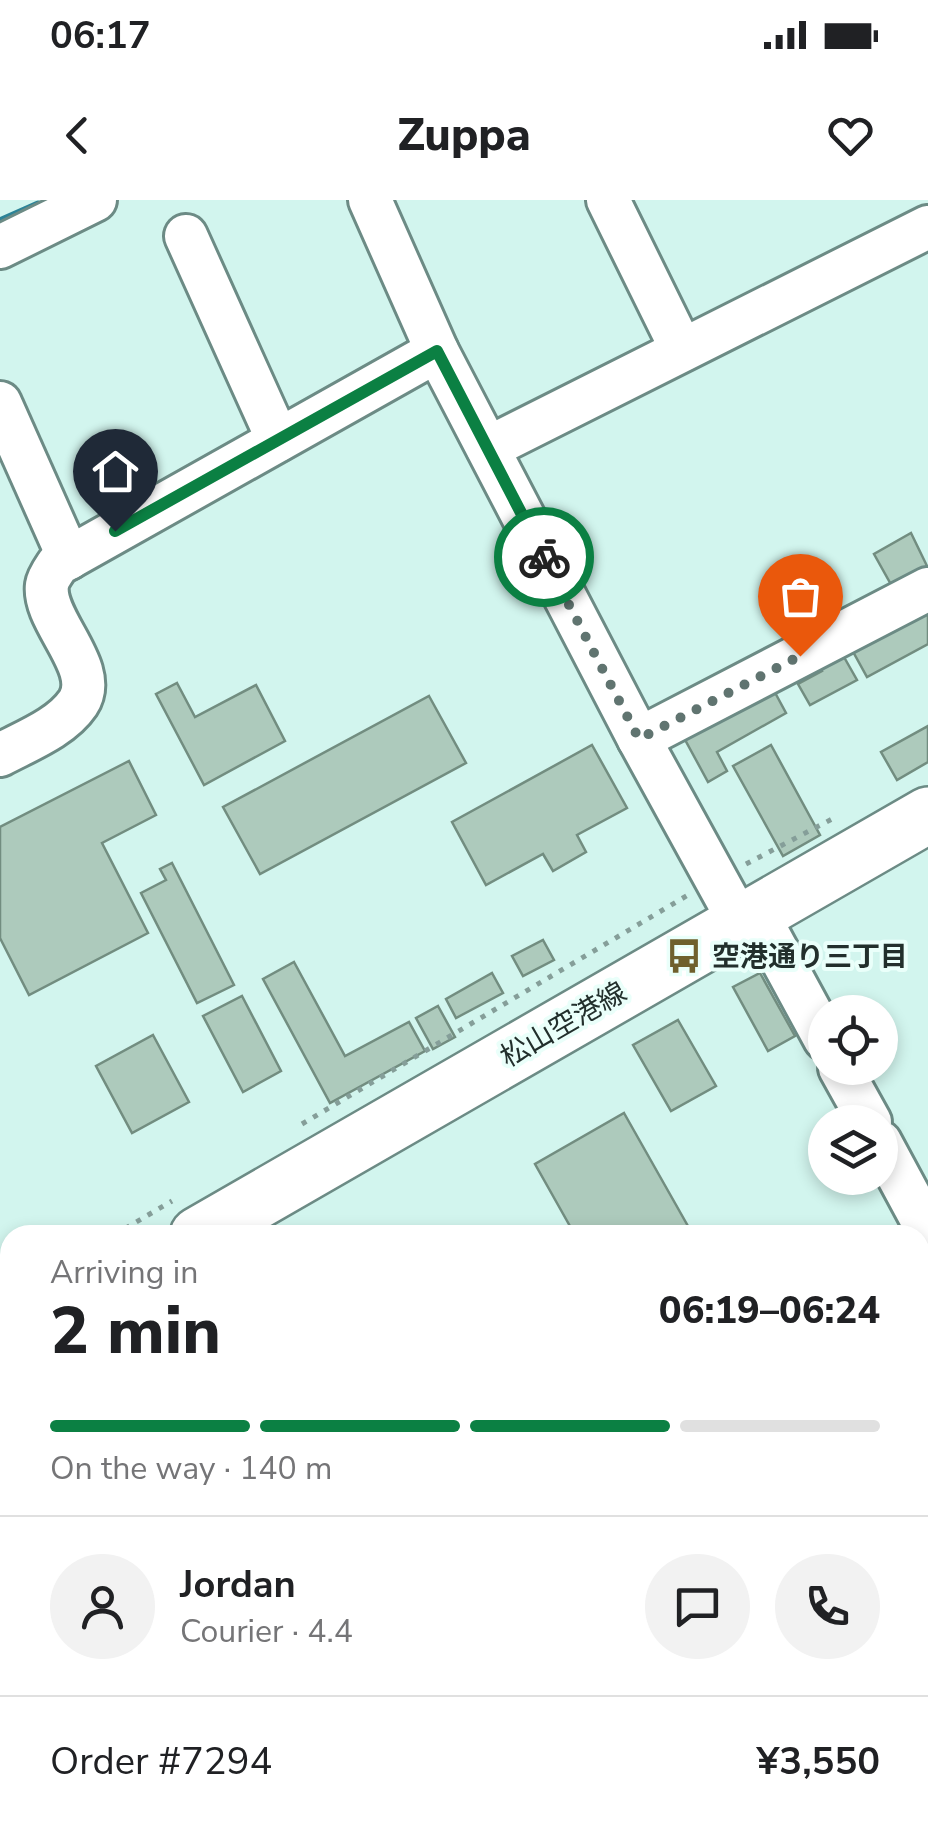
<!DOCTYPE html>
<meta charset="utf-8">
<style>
:root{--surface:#fff;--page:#f2f2f2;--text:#202124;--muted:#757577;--line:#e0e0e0;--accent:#0b8043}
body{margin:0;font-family:"Nunito Sans","Noto Sans JP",sans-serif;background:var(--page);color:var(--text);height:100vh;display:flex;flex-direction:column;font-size:38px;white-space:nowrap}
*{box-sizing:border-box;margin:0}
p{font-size:32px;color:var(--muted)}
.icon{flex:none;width:55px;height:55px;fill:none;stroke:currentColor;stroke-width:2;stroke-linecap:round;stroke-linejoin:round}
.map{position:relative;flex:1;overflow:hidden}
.details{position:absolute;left:0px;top:1025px;width:930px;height:622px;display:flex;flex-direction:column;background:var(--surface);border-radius:30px 30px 0 0;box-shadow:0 5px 15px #0003}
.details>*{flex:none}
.controls{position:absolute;left:808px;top:795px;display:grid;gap:20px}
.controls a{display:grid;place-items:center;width:90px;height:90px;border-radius:50%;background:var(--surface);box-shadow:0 5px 15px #0003;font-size:50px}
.pin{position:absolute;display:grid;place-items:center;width:85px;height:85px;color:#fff;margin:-102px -42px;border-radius:50% 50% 50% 0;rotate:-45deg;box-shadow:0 0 10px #0007}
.pin .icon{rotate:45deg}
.courier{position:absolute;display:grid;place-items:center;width:100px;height:100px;margin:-50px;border:8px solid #0b8043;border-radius:50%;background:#fff;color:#222;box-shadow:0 2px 12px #0007}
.headline em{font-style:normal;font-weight:800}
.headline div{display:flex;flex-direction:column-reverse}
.headline{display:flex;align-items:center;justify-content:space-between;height:170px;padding:0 50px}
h1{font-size:65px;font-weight:800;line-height:75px}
.bar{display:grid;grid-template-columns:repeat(4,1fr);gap:15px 10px;align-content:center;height:120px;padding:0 50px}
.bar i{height:12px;border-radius:8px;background:var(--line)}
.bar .selected{background:var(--accent)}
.bar p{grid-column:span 4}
.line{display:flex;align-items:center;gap:25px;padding:0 50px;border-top:2px solid var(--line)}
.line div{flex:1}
.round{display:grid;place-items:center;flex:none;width:105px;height:105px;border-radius:52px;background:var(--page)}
.status{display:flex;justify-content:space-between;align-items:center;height:70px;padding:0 50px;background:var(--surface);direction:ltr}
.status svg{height:28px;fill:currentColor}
header{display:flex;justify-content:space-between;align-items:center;height:130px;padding:0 50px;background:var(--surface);font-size:45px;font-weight:800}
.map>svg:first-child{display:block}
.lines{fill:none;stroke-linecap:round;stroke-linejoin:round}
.stream{stroke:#2b8397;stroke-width:9}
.building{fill:#adcabc;stroke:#728d80;stroke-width:2.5}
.minor-casing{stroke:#6c8b85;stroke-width:48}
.major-casing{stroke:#6c8b85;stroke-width:60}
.path{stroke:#859e99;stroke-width:5;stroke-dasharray:5 8;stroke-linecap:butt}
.minor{stroke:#fff;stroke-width:42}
.major{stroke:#fff;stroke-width:55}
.done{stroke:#607470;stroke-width:10;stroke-dasharray:0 18}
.route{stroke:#0b8043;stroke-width:12}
.labels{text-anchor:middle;stroke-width:8;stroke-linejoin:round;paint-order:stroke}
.poi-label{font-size:28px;font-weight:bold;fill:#222f2c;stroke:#eafffa;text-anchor:start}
.street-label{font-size:28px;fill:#222f2c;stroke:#eafffa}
</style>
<div class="status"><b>06:17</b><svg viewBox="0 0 49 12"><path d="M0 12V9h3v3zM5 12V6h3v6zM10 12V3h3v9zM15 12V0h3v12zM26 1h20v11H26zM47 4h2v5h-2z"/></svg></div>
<header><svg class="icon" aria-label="back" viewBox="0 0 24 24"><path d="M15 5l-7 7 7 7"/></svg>Zuppa<svg class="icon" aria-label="heart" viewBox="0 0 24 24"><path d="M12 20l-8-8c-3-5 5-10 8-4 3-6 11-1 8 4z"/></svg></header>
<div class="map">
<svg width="928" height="1646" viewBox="0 0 928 1646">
<rect width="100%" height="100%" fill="#d2f5ee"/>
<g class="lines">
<polyline class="stream" points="0,22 38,5"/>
</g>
<g class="building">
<polygon points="911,333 928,368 893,388 874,354"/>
<polygon points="928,405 928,444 867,477 851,448"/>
<polygon points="840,450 857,480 810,505 798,484 822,471 817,462"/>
<polygon points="177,483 195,517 256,485 285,541 204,585 156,494"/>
<polygon points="772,487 786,513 717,552 727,571 708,582 683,536"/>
<polygon points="429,496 466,563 260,674 223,607"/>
<polygon points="928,526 928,562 897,580 881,552"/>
<polygon points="592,545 627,608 577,635 586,652 553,671 543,654 486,685 452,622"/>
<polygon points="771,545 820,635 783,656 733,566"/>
<polygon points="129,561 156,615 102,643 148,733 29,795 0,738 0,627"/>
<polygon points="172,663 234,785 197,803 141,693 166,680 160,669"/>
<polygon points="543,740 554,760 523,776 512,756"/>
<polygon points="294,762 345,856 409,822 425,851 330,903 263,779"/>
<polygon points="492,773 503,793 456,818 446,799"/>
<polygon points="760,773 795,836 768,851 733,787"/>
<polygon points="242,796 281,871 243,892 203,816"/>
<polygon points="438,806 455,837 433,849 416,818"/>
<polygon points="678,820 716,886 671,911 633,845"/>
<polygon points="153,835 189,902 132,933 96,866"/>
<polygon points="624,913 693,1035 575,1035 535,964"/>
<polygon points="0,1368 10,1386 10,1504 6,1506 0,1495"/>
<polygon points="0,1529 10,1547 10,1574 0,1579"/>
</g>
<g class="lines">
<defs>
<g id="minor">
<polyline points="370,0 437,151"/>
<polyline points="608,0 682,150"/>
<polyline points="186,36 278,240"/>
<polyline points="0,47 95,0"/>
<polyline points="0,203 69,358"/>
<polyline points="488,248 928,27"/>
<polyline points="639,539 928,389"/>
<path d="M0,555c26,-14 61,-27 78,-52 23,-35 -36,-82 -31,-118 1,-7 7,-15 11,-21l379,-213 202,388 100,182"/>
<polyline points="756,712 825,839"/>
<polyline points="840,868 870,922"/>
<polyline points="880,942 928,1031"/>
<polyline points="920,1145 928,1141"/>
<polyline points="0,1341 10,1360"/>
<polyline points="0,1627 10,1622"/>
<polyline points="144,1638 150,1646"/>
<polyline points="725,1638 731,1646"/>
<polyline points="355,1646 372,1638"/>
</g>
<g id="major">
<polyline points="198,1035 928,615"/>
<polyline points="0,1150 10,1144"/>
</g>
</defs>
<use href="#minor" class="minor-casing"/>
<use href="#major" class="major-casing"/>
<g class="path">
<polyline points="746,664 834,618"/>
<polyline points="302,924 688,695"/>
<polyline points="114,1035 172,1001"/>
<polyline points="0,1102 10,1096"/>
</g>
<use href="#minor" class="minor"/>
<use href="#major" class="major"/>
</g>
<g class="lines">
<polyline class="done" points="544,357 639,539 800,456"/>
<polyline class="route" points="115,331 437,151 544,357"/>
</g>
<defs>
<symbol id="bus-bare" viewBox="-9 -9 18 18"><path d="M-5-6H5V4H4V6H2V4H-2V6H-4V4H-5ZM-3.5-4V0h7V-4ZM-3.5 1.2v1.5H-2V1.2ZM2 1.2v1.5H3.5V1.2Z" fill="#6f602d" stroke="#eafffa" stroke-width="2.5" paint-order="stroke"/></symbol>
</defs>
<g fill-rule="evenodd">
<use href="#bus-bare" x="659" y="731" width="50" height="50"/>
</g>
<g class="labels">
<g class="poi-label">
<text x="712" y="766">空港通り三丁目</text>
</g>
<g class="street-label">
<text transform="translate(563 824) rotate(-30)" y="10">松山空港線</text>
</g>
</g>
</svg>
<div class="controls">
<a><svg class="icon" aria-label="locate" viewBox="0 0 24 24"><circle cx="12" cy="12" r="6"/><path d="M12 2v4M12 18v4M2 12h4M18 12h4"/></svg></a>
<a><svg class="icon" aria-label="layers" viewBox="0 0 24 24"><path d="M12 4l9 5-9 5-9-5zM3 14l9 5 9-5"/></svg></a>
</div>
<div class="pin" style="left:800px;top:456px;background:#ea580c"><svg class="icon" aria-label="bag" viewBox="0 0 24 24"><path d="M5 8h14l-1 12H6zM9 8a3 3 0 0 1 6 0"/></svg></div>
<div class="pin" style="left:115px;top:331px;background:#1f2937"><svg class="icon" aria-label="home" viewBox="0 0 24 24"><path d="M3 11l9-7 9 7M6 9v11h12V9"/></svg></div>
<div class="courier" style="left:544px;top:357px"><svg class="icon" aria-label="bike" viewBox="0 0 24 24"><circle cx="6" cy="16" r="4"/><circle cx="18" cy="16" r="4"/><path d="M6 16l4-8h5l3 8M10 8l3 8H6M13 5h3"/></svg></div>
<section class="details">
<div class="headline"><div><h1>2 min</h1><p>Arriving in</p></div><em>06:19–06:24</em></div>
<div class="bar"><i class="selected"></i><i class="selected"></i><i class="selected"></i><i></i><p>On the way · 140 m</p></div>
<div class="line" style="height:180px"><a class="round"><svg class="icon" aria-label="person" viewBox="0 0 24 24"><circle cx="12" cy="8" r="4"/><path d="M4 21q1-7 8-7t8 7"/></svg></a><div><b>Jordan</b><p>Courier · 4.4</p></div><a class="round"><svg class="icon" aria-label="chat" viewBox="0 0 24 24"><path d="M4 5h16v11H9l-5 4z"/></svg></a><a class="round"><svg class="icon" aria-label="phone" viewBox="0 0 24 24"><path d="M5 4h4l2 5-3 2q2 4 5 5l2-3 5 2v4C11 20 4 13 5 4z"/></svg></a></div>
<div class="line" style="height:130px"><div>Order #7294</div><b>¥3,550</b></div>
</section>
</div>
